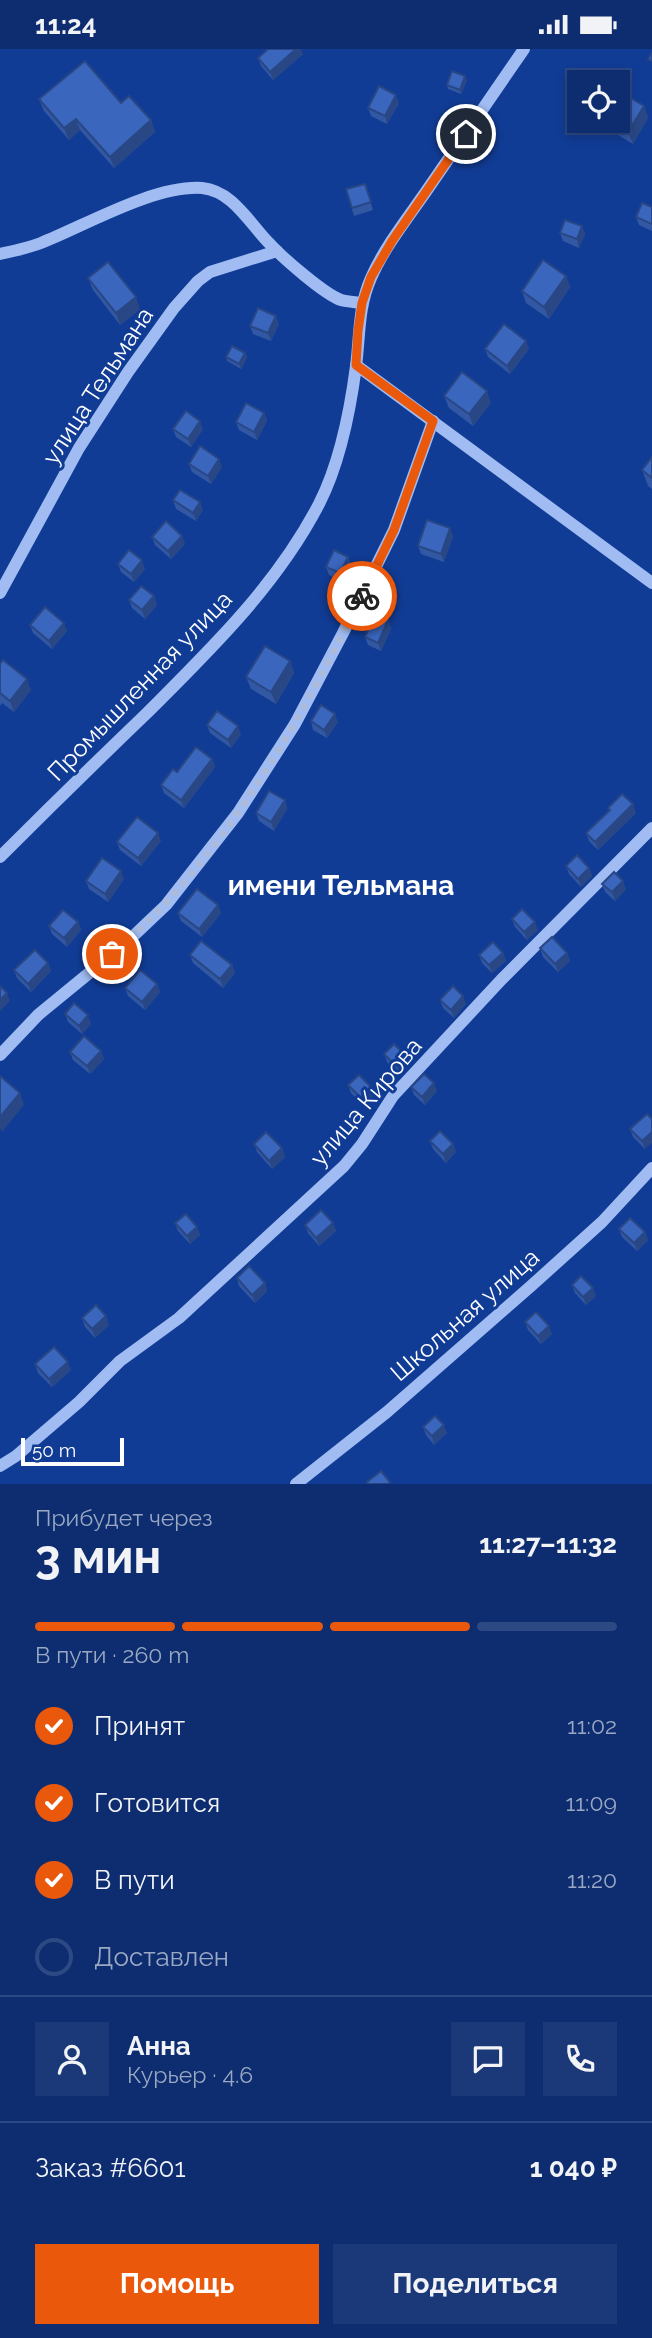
<!DOCTYPE html>
<html lang="ru">
<meta charset="utf-8">
<style>
:root{--surface:#0d2d70;--page:#1b3978;--text:#f1f3f6;--muted:#9aa8c3;--line:#2d4983;--accent:#ea580c}
body{margin:0;font-family:Raleway,sans-serif;background:var(--page);color:var(--text);height:100vh;display:flex;flex-direction:column;font-size:26px;white-space:nowrap}
*{box-sizing:border-box;margin:0}
p{font-size:23px;color:var(--muted)}
.icon{flex:none;width:38px;height:38px;fill:none;stroke:currentColor;stroke-width:2;stroke-linecap:round;stroke-linejoin:round}
.map{position:relative;height:1435px;overflow:hidden}
.panel{display:flex;flex-direction:column;background:var(--surface);flex:1}
.panel>*{flex:none}
.fabs{position:absolute;left:567px;top:21px;display:grid;gap:14px}
.fabs a{display:grid;place-items:center;width:63px;height:63px;border-radius:0px;background:var(--surface);box-shadow:0 4px 10px #0003,0 0 0 2px var(--line);font-size:35px}
.scale{position:absolute;left:21px;bottom:18px;width:103px;box-sizing:border-box;padding-left:7px;border:4px solid #fff;border-top:0;font-size:19px;line-height:24px;white-space:nowrap;color:#fff;-webkit-text-stroke:5px #113c95;paint-order:stroke}
.pin{position:absolute;display:grid;place-items:center;width:60px;height:60px;color:#fff;margin:-30px;border:4px solid #fff;border-radius:50%;box-shadow:0 2px 7px #0007}
.courier{position:absolute;display:grid;place-items:center;width:70px;height:70px;margin:-35px;border:5px solid #ea580c;border-radius:50%;background:#fff;color:#222;box-shadow:0 2px 9px #0007}
.headline em{font-style:normal;font-weight:700}
.headline div{display:flex;flex-direction:column-reverse}
.headline{display:flex;align-items:center;justify-content:space-between;height:119px;padding:0 35px}
h1{font-size:46px;font-weight:700;line-height:52px}
.bar{display:grid;grid-template-columns:repeat(4,1fr);gap:10px 7px;align-content:center;height:84px;padding:0 35px}
.bar i{height:9px;border-radius:5px;background:var(--line)}
.bar .selected{background:var(--accent)}
.bar p{grid-column:span 4}
.line{display:flex;align-items:center;gap:18px;padding:0 35px;border-top:2px solid var(--line)}
.line div{flex:1}
.round{display:grid;place-items:center;flex:none;width:74px;height:74px;border-radius:0px;background:var(--page)}
ol{padding:0 35px;list-style:none}
li{display:flex;align-items:center;gap:21px;height:77px}
li p{margin-inline-start:auto}
li .icon{padding:7px;border-radius:50%;background:var(--accent);color:#fff;stroke-width:4}
li:last-child{color:var(--muted)}
li i{width:38px;height:38px;border:4px solid var(--line);border-radius:50%}
.primary-button{display:flex;gap:14px;margin-top:auto;padding:14px 35px}
.primary-button a{flex:1;height:80px;border-radius:0px;background:var(--accent);color:#fff;font-size:28px;font-weight:700;line-height:80px;text-align:center}
.primary-button a+a{background:var(--page);color:var(--text)}
.status{display:flex;justify-content:space-between;align-items:center;height:49px;padding:0 35px;background:var(--surface);direction:ltr}
.status svg{height:19px;fill:currentColor}
.map>svg:first-child{display:block}
.lines{fill:none;stroke-linecap:round;stroke-linejoin:round}
.minor{stroke:#a0bcf3;stroke-width:12}
.wall{fill:#3258a3}
.shaded-wall{fill:#294784}
.building{fill:#3a66bd;stroke:#294784;stroke-width:2}
.done{stroke:#acbbda;stroke-width:7;stroke-dasharray:0 12.6}
.route{stroke:#ea580c;stroke-width:9}
.labels{text-anchor:middle;stroke-width:6;stroke-linejoin:round;paint-order:stroke}
.street-label{font-size:24px;fill:#fff;stroke:#113c95}
.quarter-label{font-size:28px;font-weight:bold;fill:#fff;stroke:#113c95}
</style>
<div class="status"><b>11:24</b><svg viewBox="0 0 49 12"><path d="M0 12V9h3v3zM5 12V6h3v6zM10 12V3h3v9zM15 12V0h3v12zM26 1h20v11H26zM47 4h2v5h-2z"/></svg></div>
<div class="map">
<svg width="652" height="1435" viewBox="0 0 652 1435">
<rect width="100%" height="100%" fill="#113c95"/>
<g class="lines">
<g class="minor">
<path d="M0,205c14,-3 28,-6 41,-11 45,-18 113,-58 161,-55 31,3 47,35 68,56 13,14 54,50 71,56 7,2 15,2 21,3"/>
<polyline points="356,316 652,534"/>
<polyline points="0,544 79,399 128,323 174,259 198,232 210,223 277,202"/>
<path d="M0,808c49,-49 98,-97 148,-145 63,-63 129,-127 171,-208 21,-41 31,-92 37,-138 4,-30 2,-59 15,-88 13,-30 35,-58 54,-85 33,-48 66,-96 99,-144"/>
<polyline points="0,1006 38,966 127,893 166,856 238,764 295,675 343,584 394,481 433,372"/>
<polyline points="0,1417 16,1407 79,1353 120,1312 179,1269 344,1117 362,1095 393,1047 501,931 652,779"/>
<polyline points="296,1435 387,1363 531,1237 602,1173 652,1119"/>
</g>
</g>
<g class="wall">
<polygon points="303,5 273,31 261,17 258,9"/>
<polygon points="467,31 461,45 448,40 447,36"/>
<polygon points="39,50 121,54 151,71 155,83 114,119 80,81 69,91 44,62"/>
<polygon points="399,54 387,75 371,67 368,59"/>
<polygon points="644,57 648,69 633,95 608,80 605,72 618,72"/>
<polygon points="365,135 373,161 354,167 346,140"/>
<polygon points="652,158 652,182 639,176 636,168"/>
<polygon points="582,177 585,185 579,199 563,192 560,184"/>
<polygon points="566,227 570,238 549,270 526,254 522,242"/>
<polygon points="88,229 140,260 120,276 93,241"/>
<polygon points="279,275 271,292 253,285 250,277"/>
<polygon points="485,300 529,300 510,325 488,308"/>
<polygon points="245,304 247,308 241,320 227,312 226,308"/>
<polygon points="444,347 491,354 473,377 449,359"/>
<polygon points="264,364 267,372 257,391 239,381 236,373"/>
<polygon points="173,380 203,380 191,398 176,388"/>
<polygon points="652,408 652,440 648,437 642,421"/>
<polygon points="189,415 222,418 211,435 192,423"/>
<polygon points="173,451 203,461 196,472 176,460"/>
<polygon points="453,487 444,513 421,505 418,497"/>
<polygon points="152,488 185,495 171,510 155,496"/>
<polygon points="348,508 351,516 343,533 329,526 326,518"/>
<polygon points="118,515 145,520 134,533 121,523"/>
<polygon points="154,547 157,556 145,570 132,559 129,551"/>
<polygon points="388,571 391,580 381,602 368,596 365,588"/>
<polygon points="30,576 67,582 52,600 33,584"/>
<polygon points="290,612 294,624 276,655 251,640 246,628"/>
<polygon points="0,615 31,641 14,663 2,654 0,657"/>
<polygon points="311,672 338,673 327,689 313,681"/>
<polygon points="207,676 241,685 231,699 210,684"/>
<polygon points="212,710 215,718 184,759 164,744 161,736 177,723"/>
<polygon points="285,751 287,760 274,782 259,772 256,764"/>
<polygon points="608,759 636,764 598,801 589,792 586,784 609,762"/>
<polygon points="161,792 141,817 120,801 117,793"/>
<polygon points="566,817 589,819 592,827 581,838 569,825"/>
<polygon points="124,830 108,853 89,840 86,832"/>
<polygon points="602,835 626,840 615,852 605,843"/>
<polygon points="218,856 221,864 202,888 181,872 178,864"/>
<polygon points="512,870 538,881 527,891 515,878"/>
<polygon points="78,873 81,881 67,898 52,885 49,877"/>
<polygon points="540,899 567,904 570,912 558,923 543,908"/>
<polygon points="503,904 506,912 492,924 482,914 479,906"/>
<polygon points="190,906 232,916 235,924 223,939 193,914"/>
<polygon points="48,914 51,922 31,943 17,929 14,921"/>
<polygon points="157,935 160,943 145,961 128,947 125,939"/>
<polygon points="440,951 466,955 454,969 443,959"/>
<polygon points="65,965 91,975 82,985 68,973"/>
<polygon points="101,1002 104,1010 90,1025 73,1011 70,1003"/>
<polygon points="384,1005 410,1016 400,1026 387,1013"/>
<polygon points="348,1036 374,1047 364,1057 351,1044"/>
<polygon points="411,1038 437,1042 425,1056 414,1046"/>
<polygon points="647,1065 645,1100 633,1088 630,1080"/>
<polygon points="430,1092 453,1095 456,1103 446,1114 433,1100"/>
<polygon points="254,1095 282,1099 285,1108 272,1120 257,1103"/>
<polygon points="175,1174 197,1178 200,1186 190,1195 178,1182"/>
<polygon points="333,1174 336,1182 319,1197 308,1184 305,1176"/>
<polygon points="619,1180 645,1183 648,1191 637,1202 622,1188"/>
<polygon points="237,1229 265,1234 267,1242 255,1254 239,1237"/>
<polygon points="572,1236 596,1247 586,1256 575,1244"/>
<polygon points="82,1269 109,1276 95,1289 85,1278"/>
<polygon points="525,1273 552,1285 541,1295 528,1281"/>
<polygon points="35,1315 71,1321 52,1338 38,1324"/>
<polygon points="423,1378 447,1384 434,1396 426,1386"/>
</g>
<g class="shaded-wall">
<polygon points="296,0 301,0 303,5 273,31 270,23"/>
<polygon points="465,27 467,31 461,45 460,41"/>
<polygon points="396,46 399,54 387,75 385,67"/>
<polygon points="644,57 648,69 633,95 628,83"/>
<polygon points="76,70 80,81 69,91 64,79"/>
<polygon points="151,71 155,83 114,119 110,108"/>
<polygon points="582,177 585,185 579,199 577,190"/>
<polygon points="566,227 570,238 549,270 544,258"/>
<polygon points="136,248 140,260 120,276 116,264"/>
<polygon points="276,267 279,275 271,292 268,284"/>
<polygon points="526,292 529,300 510,325 507,317"/>
<polygon points="245,304 247,308 241,320 239,315"/>
<polygon points="487,342 491,354 473,377 469,365"/>
<polygon points="264,364 267,372 257,391 254,383"/>
<polygon points="200,372 203,380 191,398 188,390"/>
<polygon points="219,410 222,418 211,435 208,427"/>
<polygon points="200,453 203,461 196,472 193,464"/>
<polygon points="450,479 453,487 444,513 441,505"/>
<polygon points="182,487 185,495 171,510 168,502"/>
<polygon points="348,508 351,516 343,533 340,524"/>
<polygon points="142,511 145,520 134,533 131,525"/>
<polygon points="154,547 157,556 145,570 142,561"/>
<polygon points="388,571 391,580 381,602 378,594"/>
<polygon points="64,574 67,582 52,600 49,592"/>
<polygon points="290,612 294,624 276,655 271,643"/>
<polygon points="27,630 31,641 14,663 10,652"/>
<polygon points="335,665 338,673 327,689 324,681"/>
<polygon points="238,677 241,685 231,699 228,691"/>
<polygon points="212,710 215,718 184,759 181,751"/>
<polygon points="285,751 287,760 274,782 271,773"/>
<polygon points="633,755 636,764 598,801 595,793"/>
<polygon points="158,784 161,792 141,817 138,809"/>
<polygon points="589,819 592,827 581,838 578,830"/>
<polygon points="121,822 124,830 108,853 105,845"/>
<polygon points="623,832 626,840 615,852 612,843"/>
<polygon points="218,856 221,864 202,888 199,880"/>
<polygon points="78,873 81,881 67,898 64,889"/>
<polygon points="535,873 538,881 527,891 524,883"/>
<polygon points="503,904 506,912 492,924 489,916"/>
<polygon points="567,904 570,912 558,923 555,915"/>
<polygon points="48,914 51,922 31,943 28,935"/>
<polygon points="232,916 235,924 223,939 220,930"/>
<polygon points="157,935 160,943 145,961 142,953"/>
<polygon points="7,944 10,952 0,962 0,951"/>
<polygon points="463,947 466,955 454,969 451,961"/>
<polygon points="88,966 91,975 82,985 79,977"/>
<polygon points="101,1002 104,1010 90,1025 87,1017"/>
<polygon points="407,1008 410,1016 400,1026 397,1018"/>
<polygon points="434,1034 437,1042 425,1056 422,1048"/>
<polygon points="372,1039 374,1047 364,1057 361,1049"/>
<polygon points="20,1044 24,1056 2,1083 0,1079 0,1068"/>
<polygon points="652,1083 652,1094 645,1100 642,1092"/>
<polygon points="453,1095 456,1103 446,1114 443,1105"/>
<polygon points="282,1099 285,1108 272,1120 269,1112"/>
<polygon points="333,1174 336,1182 319,1197 316,1189"/>
<polygon points="197,1178 200,1186 190,1195 187,1187"/>
<polygon points="645,1183 648,1191 637,1202 634,1194"/>
<polygon points="265,1234 267,1242 255,1254 252,1246"/>
<polygon points="593,1239 596,1247 586,1256 583,1248"/>
<polygon points="106,1267 109,1276 95,1289 92,1280"/>
<polygon points="549,1277 552,1285 541,1295 538,1287"/>
<polygon points="68,1313 71,1321 52,1338 49,1330"/>
<polygon points="444,1376 447,1384 434,1396 432,1387"/>
</g>
<g class="building">
<polygon points="268,0 296,0 270,23 258,9"/>
<polygon points="652,4 652,12 648,10"/>
<polygon points="85,12 121,54 129,47 151,71 110,108 76,70 64,79 39,50"/>
<polygon points="452,22 465,27 460,41 447,36"/>
<polygon points="379,37 396,46 385,67 368,59"/>
<polygon points="619,42 644,57 628,83 610,72 618,72 618,44"/>
<polygon points="365,135 371,153 352,159 346,140"/>
<polygon points="642,154 652,158 652,175 636,168"/>
<polygon points="565,171 582,177 577,190 560,184"/>
<polygon points="543,211 566,227 544,258 522,242"/>
<polygon points="108,213 136,248 116,264 88,229"/>
<polygon points="258,259 276,267 268,284 250,277"/>
<polygon points="504,275 526,292 507,317 485,300"/>
<polygon points="232,297 245,304 239,315 226,308"/>
<polygon points="462,323 487,342 469,365 444,347"/>
<polygon points="246,354 264,364 254,383 236,373"/>
<polygon points="186,362 200,372 188,390 173,380"/>
<polygon points="200,397 219,410 208,427 189,415"/>
<polygon points="652,408 652,429 642,421"/>
<polygon points="180,441 200,453 193,464 173,451"/>
<polygon points="427,471 450,479 441,505 418,497"/>
<polygon points="166,472 182,487 168,502 152,488"/>
<polygon points="129,501 142,511 131,525 118,515"/>
<polygon points="334,501 348,508 340,524 326,518"/>
<polygon points="141,537 154,547 142,561 129,551"/>
<polygon points="45,558 64,574 49,592 30,576"/>
<polygon points="375,565 388,571 378,594 365,588"/>
<polygon points="265,597 290,612 271,643 246,628"/>
<polygon points="3,611 27,630 10,652 0,644 0,615"/>
<polygon points="321,656 335,665 324,681 311,672"/>
<polygon points="217,662 238,677 228,691 207,676"/>
<polygon points="196,698 212,710 181,751 161,736 173,720 177,723"/>
<polygon points="269,742 285,751 271,773 256,764"/>
<polygon points="622,745 633,755 595,793 586,784 610,761 608,759"/>
<polygon points="137,768 158,784 138,809 117,793"/>
<polygon points="577,806 589,819 578,830 566,817"/>
<polygon points="102,809 121,822 105,845 86,832"/>
<polygon points="614,823 623,832 612,843 602,835"/>
<polygon points="197,840 218,856 199,880 178,864"/>
<polygon points="522,860 535,873 524,883 512,870"/>
<polygon points="63,861 78,873 64,889 49,877"/>
<polygon points="552,888 567,904 555,915 540,899"/>
<polygon points="201,892 232,916 220,930 190,906"/>
<polygon points="493,893 503,904 489,916 479,906"/>
<polygon points="35,901 48,914 28,935 14,921"/>
<polygon points="140,921 157,935 142,953 125,939"/>
<polygon points="0,937 7,944 0,951"/>
<polygon points="453,937 463,947 451,961 440,951"/>
<polygon points="74,954 88,966 79,977 65,965"/>
<polygon points="84,987 101,1002 87,1017 70,1003"/>
<polygon points="394,995 407,1008 397,1018 384,1005"/>
<polygon points="424,1025 434,1034 422,1048 411,1038"/>
<polygon points="359,1026 372,1039 361,1049 348,1036"/>
<polygon points="0,1027 20,1044 0,1068"/>
<polygon points="647,1065 652,1070 652,1083 642,1092 630,1080"/>
<polygon points="440,1082 453,1095 443,1105 430,1092"/>
<polygon points="266,1083 282,1099 269,1112 254,1095"/>
<polygon points="321,1161 333,1174 316,1189 305,1176"/>
<polygon points="186,1165 197,1178 187,1187 175,1174"/>
<polygon points="630,1169 645,1183 634,1194 619,1180"/>
<polygon points="249,1217 265,1234 252,1246 237,1229"/>
<polygon points="581,1227 593,1239 583,1248 572,1236"/>
<polygon points="96,1256 106,1267 92,1280 82,1269"/>
<polygon points="536,1263 549,1277 538,1287 525,1273"/>
<polygon points="54,1298 68,1313 49,1330 35,1315"/>
<polygon points="435,1367 444,1376 432,1387 423,1378"/>
<polygon points="381,1422 390,1433 388,1435 369,1435 367,1433"/>
</g>
<g class="lines">
<path class="done" d="M112,905c111,-93 186,-230 250,-358"/>
<polyline class="route" points="362,547 394,481 433,372 356,316 358,282 362,254 371,228 392,192 466,85"/>
</g>
<g class="labels">
<g class="street-label">
<text transform="translate(98 337) rotate(-57)" y="8">улица Тельмана</text>
<text transform="translate(140 637) rotate(-46)" y="8">Промышленная улица</text>
<text transform="translate(366 1053) rotate(-50)" y="8">улица Кирова</text>
<text transform="translate(465 1266) rotate(-41)" y="8">Школьная улица</text>
</g>
<g class="quarter-label">
<text x="341" y="846">имени Тельмана</text>
</g>
</g>
</svg>
<div class="fabs">
<a><svg class="icon" aria-label="locate" viewBox="0 0 24 24"><circle cx="12" cy="12" r="6"/><path d="M12 2v4M12 18v4M2 12h4M18 12h4"/></svg></a>
</div>
<div class="scale">50 m</div>
<div class="pin" style="left:112px;top:905px;background:#ea580c"><svg class="icon" aria-label="bag" viewBox="0 0 24 24"><path d="M5 8h14l-1 12H6zM9 8a3 3 0 0 1 6 0"/></svg></div>
<div class="pin" style="left:466px;top:85px;background:#1f2937"><svg class="icon" aria-label="home" viewBox="0 0 24 24"><path d="M3 11l9-7 9 7M6 9v11h12V9"/></svg></div>
<div class="courier" style="left:362px;top:547px"><svg class="icon" aria-label="bike" viewBox="0 0 24 24"><circle cx="6" cy="16" r="4"/><circle cx="18" cy="16" r="4"/><path d="M6 16l4-8h5l3 8M10 8l3 8H6M13 5h3"/></svg></div>
</div>
<section class="panel">
<div class="headline"><div><h1>3 мин</h1><p>Прибудет через</p></div><em>11:27–11:32</em></div>
<div class="bar"><i class="selected"></i><i class="selected"></i><i class="selected"></i><i></i><p>В пути · 260 m</p></div>
<ol>
<li><svg class="icon" aria-label="check" viewBox="0 0 24 24"><path d="M5 12l5 5 9-10"/></svg>Принят<p>11:02</p></li>
<li><svg class="icon" aria-label="check" viewBox="0 0 24 24"><path d="M5 12l5 5 9-10"/></svg>Готовится<p>11:09</p></li>
<li><svg class="icon" aria-label="check" viewBox="0 0 24 24"><path d="M5 12l5 5 9-10"/></svg>В пути<p>11:20</p></li>
<li><i></i>Доставлен</li>
</ol>
<div class="line" style="height:126px"><a class="round"><svg class="icon" aria-label="person" viewBox="0 0 24 24"><circle cx="12" cy="8" r="4"/><path d="M4 21q1-7 8-7t8 7"/></svg></a><div><b>Анна</b><p>Курьер · 4.6</p></div><a class="round"><svg class="icon" aria-label="chat" viewBox="0 0 24 24"><path d="M4 5h16v11H9l-5 4z"/></svg></a><a class="round"><svg class="icon" aria-label="phone" viewBox="0 0 24 24"><path d="M5 4h4l2 5-3 2q2 4 5 5l2-3 5 2v4C11 20 4 13 5 4z"/></svg></a></div>
<div class="line" style="height:91px"><div>Заказ #6601</div><b>1 040 ₽</b></div>
<div class="primary-button"><a>Помощь</a><a>Поделиться</a></div>
</section>
